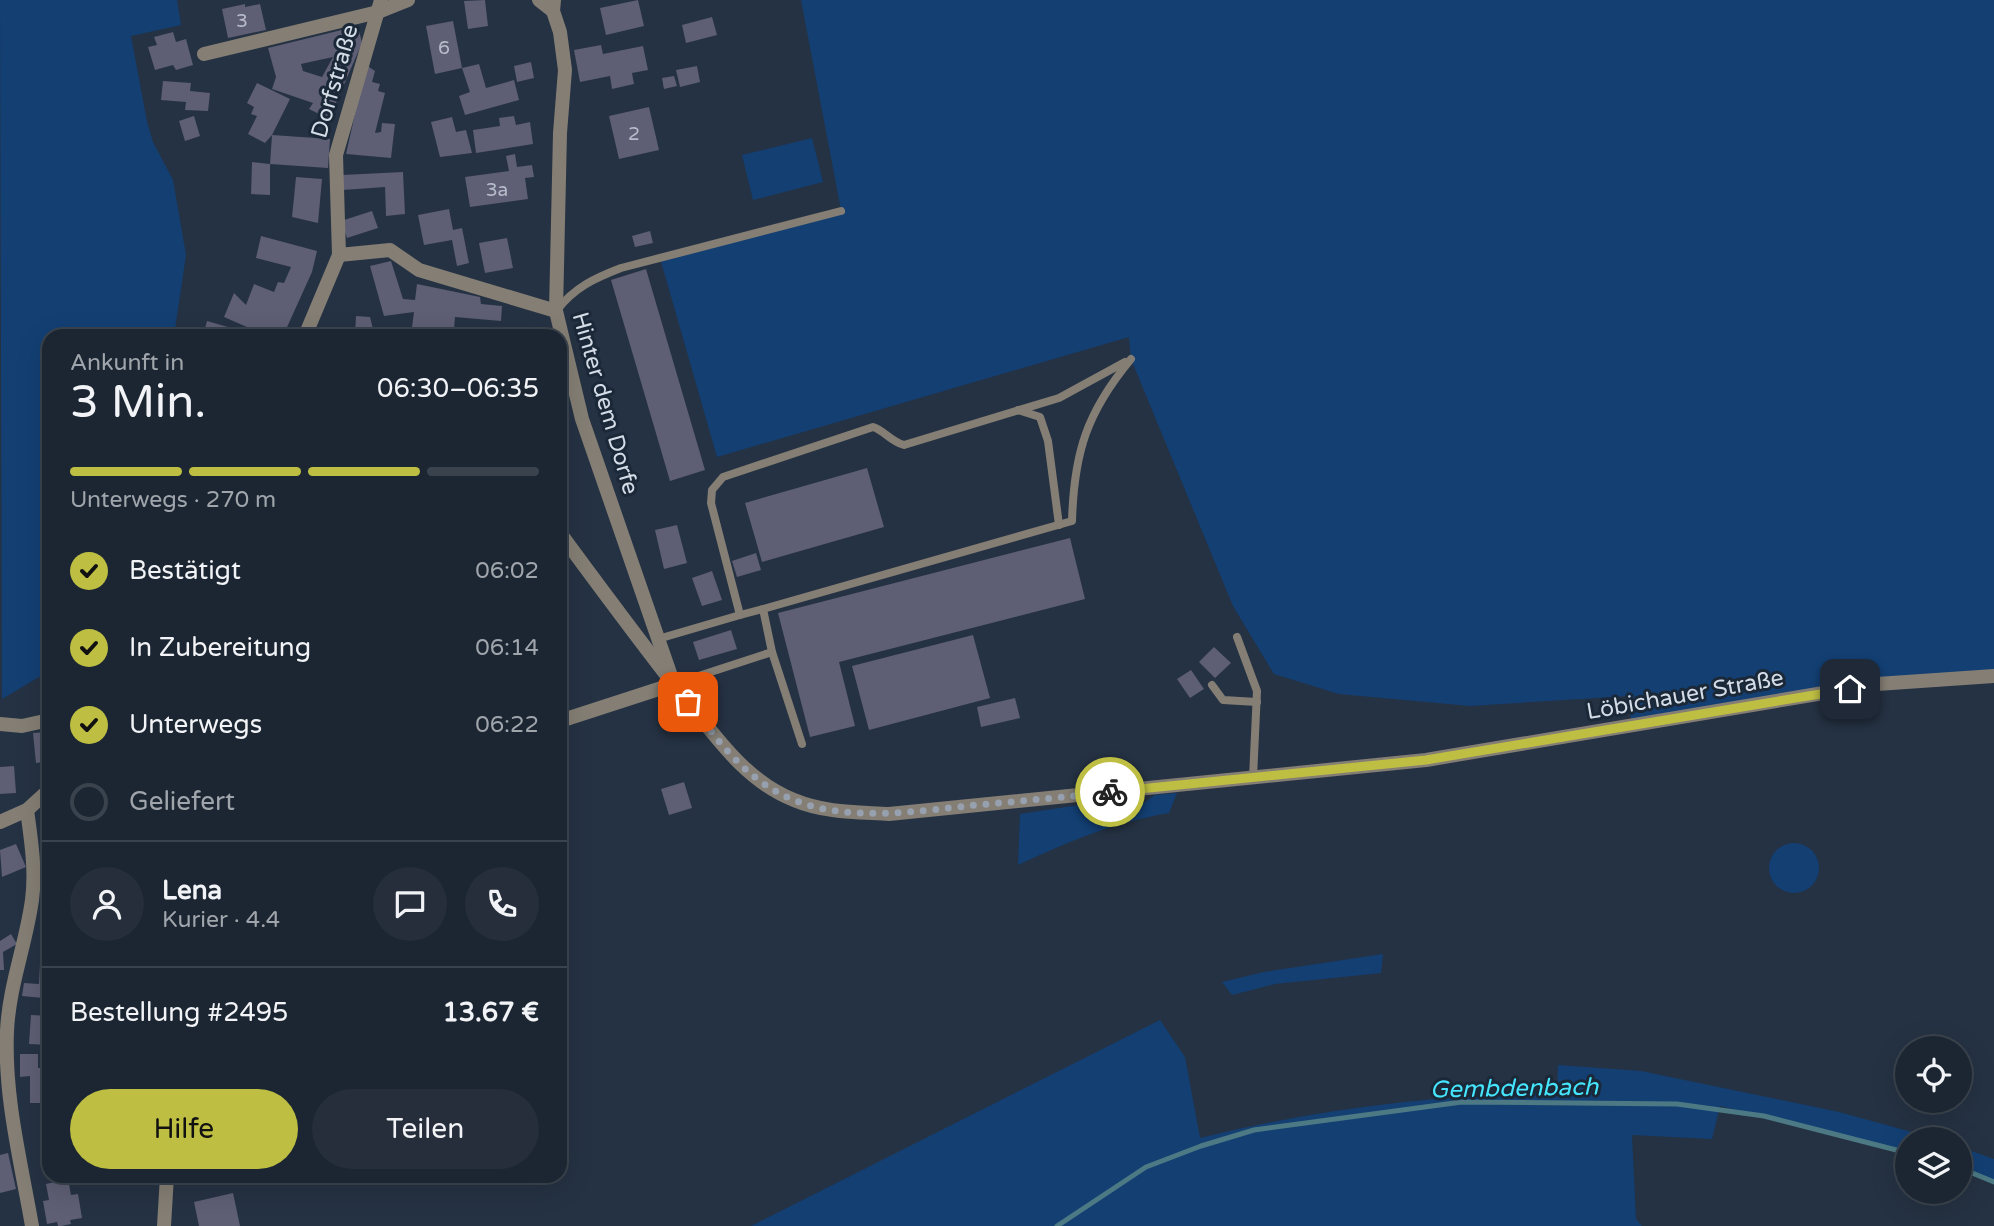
<!DOCTYPE html>
<html lang="de">
<meta charset="utf-8">
<style>
:root{--surface:#1c2632;--page:#252e3a;--text:#f1f3f6;--muted:#a0a5ac;--line:#3a434d;--accent:#bebf42}
body{margin:0;font-family:"Varela Round",sans-serif;background:var(--page);color:var(--text);height:100vh;display:flex;flex-direction:column;font-size:26px;white-space:nowrap}
*{box-sizing:border-box;margin:0}
p{font-size:23px;color:var(--muted)}
.icon{flex:none;width:38px;height:38px;fill:none;stroke:currentColor;stroke-width:2;stroke-linecap:round;stroke-linejoin:round}
.map{position:relative;flex:1;overflow:hidden}
.sheet{position:absolute;left:42px;top:329px;width:525px;height:854px;display:flex;flex-direction:column;background:var(--surface);border-radius:21px;box-shadow:0 7px 28px #0002,0 0 0 2px var(--line)}
.sheet>*{flex:none}
.controls{position:absolute;left:1895px;top:1036px;display:grid;gap:14px}
.controls a{display:grid;place-items:center;width:77px;height:77px;border-radius:50%;background:var(--surface);box-shadow:0 7px 28px #0002,0 0 0 2px var(--line);font-size:35px}
.pin{position:absolute;display:grid;place-items:center;width:60px;height:60px;color:#fff;margin:-30px;border-radius:14px;box-shadow:0 4px 10px #0006}
.courier{position:absolute;display:grid;place-items:center;width:70px;height:70px;margin:-35px;border:5px solid #bebf42;border-radius:50%;background:#fff;color:#222;box-shadow:0 2px 9px #0007}
.headline em{font-style:normal;font-weight:600}
.headline div{display:flex;flex-direction:column-reverse}
.headline{display:flex;align-items:center;justify-content:space-between;height:119px;padding:0 28px}
h1{font-size:46px;font-weight:600;line-height:52px}
.bar{display:grid;grid-template-columns:repeat(4,1fr);gap:10px 7px;align-content:center;height:84px;padding:0 28px}
.bar i{height:9px;border-radius:5px;background:var(--line)}
.bar .selected{background:var(--accent)}
.bar p{grid-column:span 4}
.line{display:flex;align-items:center;gap:18px;padding:0 28px;border-top:2px solid var(--line)}
.line div{flex:1}
.round{display:grid;place-items:center;flex:none;width:74px;height:74px;border-radius:37px;background:var(--page)}
ol{padding:0 28px;list-style:none}
li{display:flex;align-items:center;gap:21px;height:77px}
li p{margin-inline-start:auto}
li .icon{padding:7px;border-radius:50%;background:var(--accent);color:#111;stroke-width:4}
li:last-child{color:var(--muted)}
li i{width:38px;height:38px;border:4px solid var(--line);border-radius:50%}
.action{display:flex;gap:14px;margin-top:auto;padding:14px 28px}
.action a{flex:1;height:80px;border-radius:42px;background:var(--accent);color:#111;font-size:28px;font-weight:600;line-height:80px;text-align:center}
.action a+a{background:var(--page);color:var(--text)}
.map>svg:first-child{display:block}
.green{fill:#133f73}
.lines{fill:none;stroke-linecap:round;stroke-linejoin:round}
.stream{stroke:#4c7983;stroke-width:5}
.building{fill:#5e5e74;fill-rule:evenodd}
.service{stroke:#847e74;stroke-width:8}
.minor{stroke:#847e74;stroke-width:14}
.done{stroke:#96a0ae;stroke-width:7;stroke-dasharray:0 12.6}
.route{stroke:#bebf42;stroke-width:9}
.labels{text-anchor:middle;stroke-width:6;stroke-linejoin:round;paint-order:stroke}
.number-label{font-size:19px;fill:#b6bcca}
.street-label{font-size:23px;fill:#d3dce7;stroke:#1b2838}
.water-label{font-size:24px;font-style:italic;fill:#45e6fd;stroke:#1b2838}
</style>
<div class="map">
<svg width="1994" height="1226" viewBox="0 0 1994 1226">
<rect width="100%" height="100%" fill="#253243"/>
<g class="green">
<polygon points="0,0 177,0 181,25 131,36 147,122 153,142 173,180 186,255 174,336 49,336 49,671 2,699"/>
<polygon points="801,0 1994,0 1994,676 1877,684 1632,726 1628,696 1470,706 1339,694 1274,674 1233,606 1131,359 1129,337 717,457 660,258 841,210"/>
<polygon points="812,138 823,182 753,200 742,155"/>
<path d="M1177,793l-8,20c-55,9 -101,29 -151,52l2,-51 59,-9 30,4 33,-5 13,-9z"/>
<circle cx="1794" cy="868" r="25"/>
<polygon points="1383,954 1381,973 1275,984 1232,995 1222,982 1264,972"/>
<path d="M1160,1020l25,37 15,81c116,-29 238,-43 357,-46l1,-27 83,6 198,41 98,27h-29l-1,14 -187,-47 -8,33 -80,-4 4,84 6,7h-891z"/>
<polygon points="1960,1147 1994,1159 1994,1182 1960,1168"/>
</g>
<g class="lines">
<g class="stream">
<polyline points="1960,1168 1994,1182"/>
<polyline points="1057,1226 1146,1167 1201,1146 1254,1130 1462,1102 1677,1104 1764,1116 1908,1153"/>
</g>
</g>
<g class="building">
<polygon points="485,0 488,26 468,29 464,1"/>
<polygon points="638,0 644,26 606,35 600,8"/>
<polygon points="245,4 245,7 260,4 266,30 228,38 222,9"/>
<polygon points="712,17 717,35 686,43 682,25"/>
<polygon points="453,21 462,68 435,74 426,26"/>
<path d="M358,26l4,17 -33,76 -20,-10 4,-6 -41,-14 4,-12 -8,-29zM333,57l-11,20 -19,-6 -2,-7z"/>
<polygon points="173,32 176,42 186,39 193,65 176,70 173,65 155,70 148,47 157,45 154,37"/>
<polygon points="601,45 603,54 643,46 648,70 632,73 634,84 612,89 610,76 580,82 574,50"/>
<polygon points="531,62 534,78 517,82 514,66"/>
<polygon points="479,64 486,88 514,80 519,100 465,115 459,96 470,92 462,68"/>
<polygon points="366,65 375,71 372,82 380,84 378,91 385,93 375,133 381,132 382,123 395,124 391,158 346,154"/>
<polygon points="697,66 700,82 680,87 676,70"/>
<polygon points="674,76 677,86 664,89 662,78"/>
<polygon points="163,81 191,83 190,91 210,93 208,111 185,110 186,102 161,100"/>
<polygon points="257,83 290,99 272,135 330,139 328,168 270,164 272,135 265,143 248,134 257,116 251,114 254,107 247,103"/>
<polygon points="649,107 659,150 619,159 609,116"/>
<polygon points="194,116 200,136 185,141 179,121"/>
<polygon points="514,116 516,125 530,122 533,144 476,153 473,130 500,126 499,118"/>
<polygon points="452,117 456,132 466,130 472,153 440,157 431,122"/>
<polygon points="515,154 517,167 532,165 534,177 525,178 528,199 470,207 465,177 509,171 506,156"/>
<polygon points="252,162 270,164 270,195 251,194"/>
<polygon points="403,172 405,214 386,216 385,187 343,190 342,175"/>
<polygon points="296,177 322,179 318,223 292,217"/>
<polygon points="449,209 453,230 462,228 469,263 457,266 452,240 424,245 418,215"/>
<polygon points="372,211 378,228 347,238 341,221"/>
<polygon points="650,231 653,243 635,247 632,236"/>
<polygon points="261,236 317,251 312,272 283,336 257,336 258,332 224,317 234,293 246,305 254,284 274,292 278,282 284,283 291,267 256,258"/>
<polygon points="507,238 513,268 485,273 479,243"/>
<polygon points="391,261 403,299 415,300 417,284 480,297 481,304 502,306 501,321 455,317 454,329 439,327 439,330 412,327 414,312 384,316 370,266"/>
<polygon points="646,269 705,470 670,481 611,280"/>
<polygon points="356,316 370,317 374,333 355,334"/>
<polygon points="207,321 235,329 232,336 203,336"/>
<polygon points="867,468 884,527 762,562 745,503"/>
<polygon points="677,525 687,563 664,569 655,530"/>
<polygon points="1070,538 1085,599 839,662 855,726 810,737 778,613"/>
<polygon points="756,553 761,570 737,577 732,561"/>
<polygon points="712,571 722,600 702,606 692,578"/>
<polygon points="731,630 737,649 699,660 693,642"/>
<polygon points="973,635 990,698 869,730 852,666"/>
<polygon points="1214,647 1231,663 1215,678 1199,662"/>
<polygon points="1191,670 1204,689 1190,698 1177,679"/>
<polygon points="1015,698 1020,718 981,727 977,707"/>
<polygon points="49,732 49,761 36,763 33,733"/>
<polygon points="14,766 16,793 0,794 0,767"/>
<polygon points="684,782 692,808 669,815 661,789"/>
<polygon points="16,844 26,867 2,877 0,850"/>
<polygon points="11,934 17,944 3,952 4,970 0,970 0,941"/>
<polygon points="40,964 49,964 49,993 43,992 43,998 22,996 24,983 39,984"/>
<polygon points="31,1015 49,1016 49,1045 29,1044"/>
<polygon points="20,1054 38,1054 38,1068 49,1068 49,1103 30,1103 30,1076 20,1077"/>
<polygon points="44,1133 49,1133 49,1159 45,1159"/>
<polygon points="8,1153 16,1189 0,1193 0,1155"/>
<rect x="85" y="1176" width="27" height="4"/>
<polygon points="68,1179 71,1195 78,1194 82,1218 70,1220 71,1224 61,1226 58,1226 57,1222 47,1224 43,1201 49,1200 46,1184"/>
<polygon points="233,1193 240,1226 199,1226 194,1202"/>
</g>
<g class="lines">
<g class="service">
<path d="M557,310c18,-23 38,-32 64,-42l220,-57"/>
<polyline points="1018,410 1040,417 1048,441 1059,525"/>
<path d="M763,609l-23,6 -29,-112 1,-13 11,-13 150,-50c12,4 17,14 31,18l155,-47 66,-36"/>
<polyline points="1237,637 1257,691 1253,778"/>
<polyline points="658,639 740,615"/>
<polyline points="674,684 772,652"/>
<polyline points="1212,685 1223,700 1257,702"/>
<path d="M802,744l-30,-92 -9,-43 309,-88c2,-69 15,-109 59,-162"/>
</g>
<g class="minor">
<polyline points="539,0 553,11"/>
<polyline points="554,0 553,11 560,32 565,70 560,133 556,311 582,419 670,673"/>
<polyline points="204,54 378,12 408,0"/>
<polyline points="339,255 390,250 419,270 556,311"/>
<polyline points="305,336 339,255 336,155 381,0"/>
<path d="M560,533c39,53 78,106 119,158 34,41 64,89 115,109 31,13 63,12 95,14l537,-54 451,-76 117,-8"/>
<polyline points="560,721 674,684"/>
<polyline points="0,724 22,726 49,720"/>
<path d="M27,810c4,29 9,61 5,90 -6,44 -23,86 -25,131 -3,66 14,131 25,195"/>
<polyline points="0,822 27,810 49,790"/>
<polyline points="164,1226 167,1176"/>
</g>
</g>
<g class="lines">
<path class="done" d="M688,702c22,28 43,58 72,79 62,47 146,31 217,24 45,-4 89,-8 133,-13"/>
<polyline class="route" points="1110,792 1426,760 1850,689"/>
</g>
<g class="labels">
<g class="number-label">
<text x="242" y="27">3</text>
<text x="444" y="54">6</text>
<text x="634" y="140">2</text>
<text x="497" y="196">3a</text>
</g>
<g class="street-label">
<text transform="translate(334 81) rotate(-74)" y="8">Dorfstraße</text>
<text transform="translate(606 403) rotate(74)" y="8">Hinter dem Dorfe</text>
<text transform="translate(1685 694) rotate(-10)" y="8">Löbichauer Straße</text>
</g>
<g class="water-label">
<text transform="translate(1514 1088) rotate(-1)" y="8">Gembdenbach</text>
</g>
</g>
</svg>
<div class="controls">
<a><svg class="icon" aria-label="locate" viewBox="0 0 24 24"><circle cx="12" cy="12" r="6"/><path d="M12 2v4M12 18v4M2 12h4M18 12h4"/></svg></a>
<a><svg class="icon" aria-label="layers" viewBox="0 0 24 24"><path d="M12 4l9 5-9 5-9-5zM3 14l9 5 9-5"/></svg></a>
</div>
<div class="pin" style="left:688px;top:702px;background:#ea580c"><svg class="icon" aria-label="bag" viewBox="0 0 24 24"><path d="M5 8h14l-1 12H6zM9 8a3 3 0 0 1 6 0"/></svg></div>
<div class="pin" style="left:1850px;top:689px;background:#1f2937"><svg class="icon" aria-label="home" viewBox="0 0 24 24"><path d="M3 11l9-7 9 7M6 9v11h12V9"/></svg></div>
<div class="courier" style="left:1110px;top:792px"><svg class="icon" aria-label="bike" viewBox="0 0 24 24"><circle cx="6" cy="16" r="4"/><circle cx="18" cy="16" r="4"/><path d="M6 16l4-8h5l3 8M10 8l3 8H6M13 5h3"/></svg></div>
<section class="sheet">
<div class="headline"><div><h1>3 Min.</h1><p>Ankunft in</p></div><em>06:30–06:35</em></div>
<div class="bar"><i class="selected"></i><i class="selected"></i><i class="selected"></i><i></i><p>Unterwegs · 270 m</p></div>
<ol>
<li><svg class="icon" aria-label="check" viewBox="0 0 24 24"><path d="M5 12l5 5 9-10"/></svg>Bestätigt<p>06:02</p></li>
<li><svg class="icon" aria-label="check" viewBox="0 0 24 24"><path d="M5 12l5 5 9-10"/></svg>In Zubereitung<p>06:14</p></li>
<li><svg class="icon" aria-label="check" viewBox="0 0 24 24"><path d="M5 12l5 5 9-10"/></svg>Unterwegs<p>06:22</p></li>
<li><i></i>Geliefert</li>
</ol>
<div class="line" style="height:126px"><a class="round"><svg class="icon" aria-label="person" viewBox="0 0 24 24"><circle cx="12" cy="8" r="4"/><path d="M4 21q1-7 8-7t8 7"/></svg></a><div><b>Lena</b><p>Kurier · 4.4</p></div><a class="round"><svg class="icon" aria-label="chat" viewBox="0 0 24 24"><path d="M4 5h16v11H9l-5 4z"/></svg></a><a class="round"><svg class="icon" aria-label="phone" viewBox="0 0 24 24"><path d="M5 4h4l2 5-3 2q2 4 5 5l2-3 5 2v4C11 20 4 13 5 4z"/></svg></a></div>
<div class="line" style="height:91px"><div>Bestellung #2495</div><b>13.67 €</b></div>
<div class="action"><a>Hilfe</a><a>Teilen</a></div>
</section>
</div>
